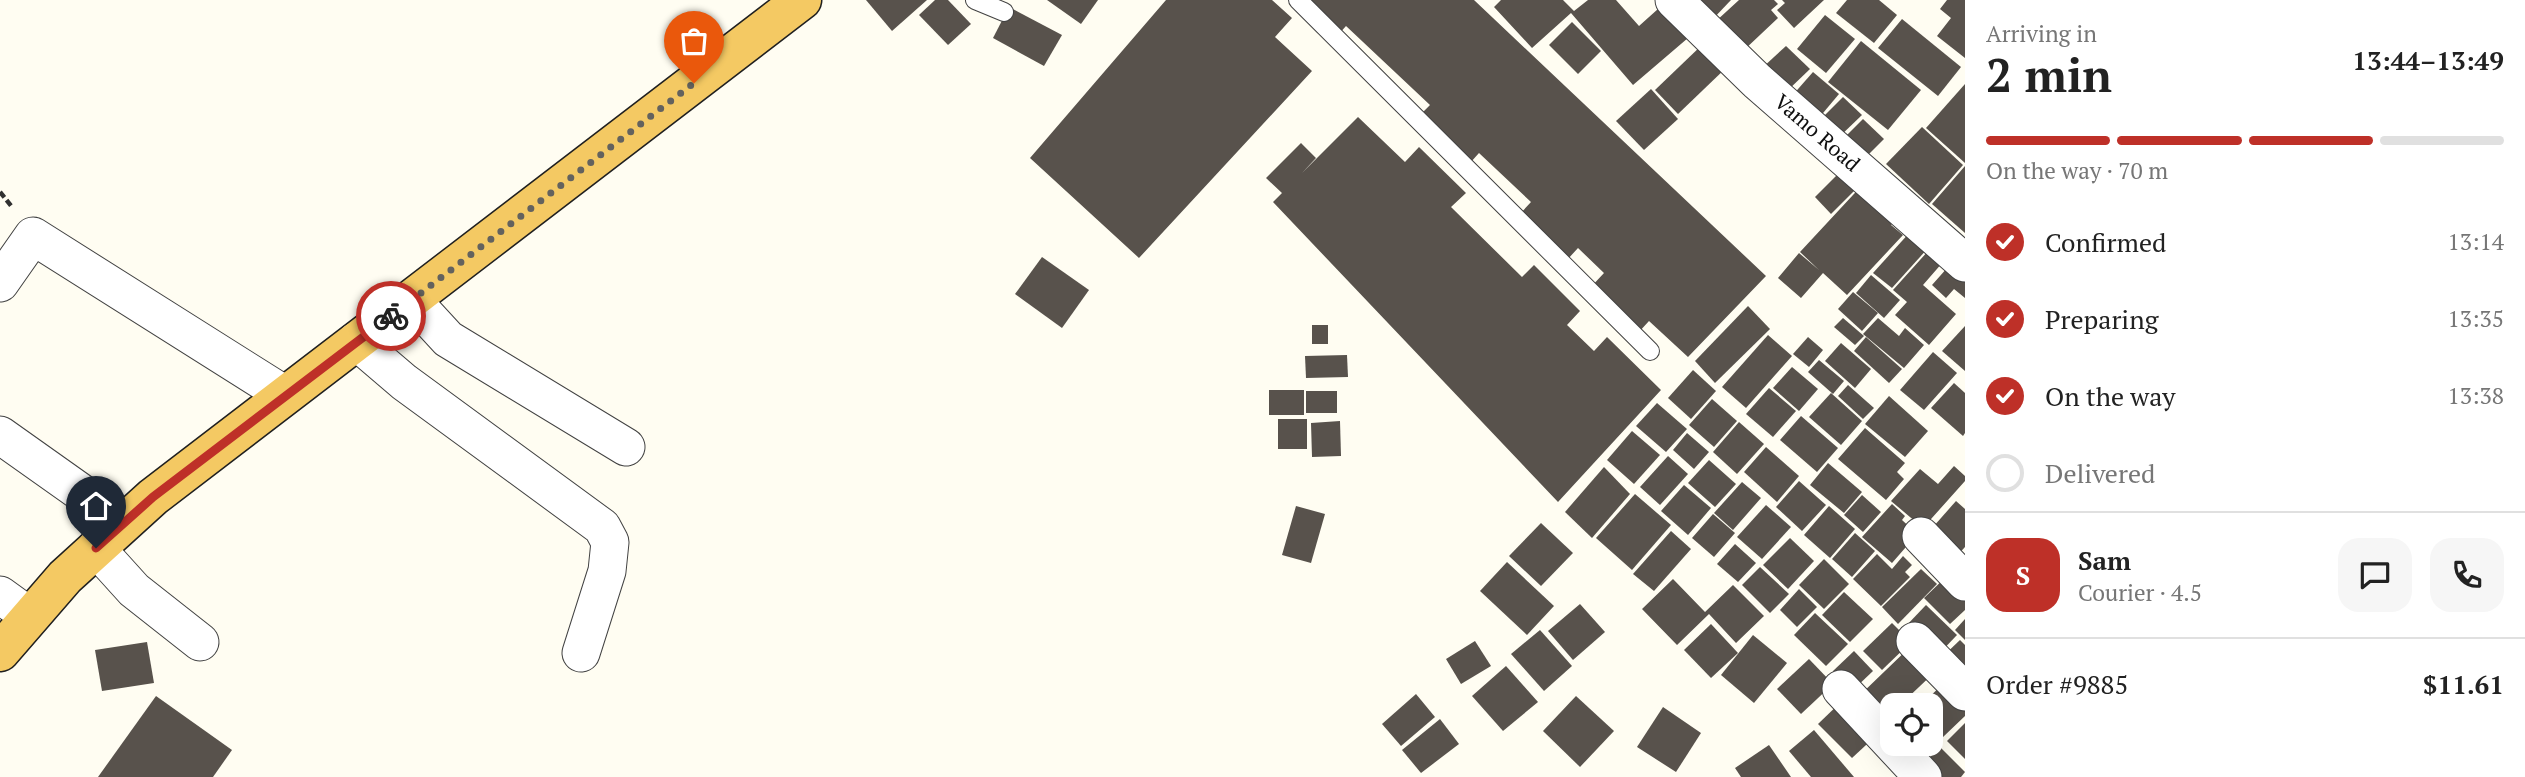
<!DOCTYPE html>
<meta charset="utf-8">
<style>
:root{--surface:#fff;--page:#f6f6f6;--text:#222;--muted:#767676;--line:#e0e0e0;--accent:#be3028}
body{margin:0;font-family:"PT Serif",serif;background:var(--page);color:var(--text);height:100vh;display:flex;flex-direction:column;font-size:26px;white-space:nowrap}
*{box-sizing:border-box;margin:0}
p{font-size:23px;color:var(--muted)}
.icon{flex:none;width:38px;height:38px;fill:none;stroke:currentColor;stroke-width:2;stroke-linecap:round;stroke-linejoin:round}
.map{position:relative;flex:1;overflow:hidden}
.panel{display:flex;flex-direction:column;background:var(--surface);width:560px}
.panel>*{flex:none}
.controls{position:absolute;left:1880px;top:693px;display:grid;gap:14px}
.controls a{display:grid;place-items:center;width:63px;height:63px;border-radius:14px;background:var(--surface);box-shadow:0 7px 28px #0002;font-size:35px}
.pin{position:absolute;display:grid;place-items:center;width:60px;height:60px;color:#fff;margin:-72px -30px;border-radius:50% 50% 50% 0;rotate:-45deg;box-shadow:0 0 7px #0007}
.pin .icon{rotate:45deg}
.courier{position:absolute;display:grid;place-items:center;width:70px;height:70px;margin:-35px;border:5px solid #be3028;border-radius:50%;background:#fff;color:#222;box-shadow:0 2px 9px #0007}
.head em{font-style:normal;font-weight:700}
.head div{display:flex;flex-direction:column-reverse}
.head{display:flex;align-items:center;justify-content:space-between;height:119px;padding:0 21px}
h1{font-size:46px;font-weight:700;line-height:52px}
.bar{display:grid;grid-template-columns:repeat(4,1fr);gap:10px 7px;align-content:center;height:84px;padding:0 21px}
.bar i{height:9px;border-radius:5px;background:var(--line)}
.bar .active{background:var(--accent)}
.bar p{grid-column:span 4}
.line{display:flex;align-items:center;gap:18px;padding:0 21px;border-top:2px solid var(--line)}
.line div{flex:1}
.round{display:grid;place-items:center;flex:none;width:74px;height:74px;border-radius:21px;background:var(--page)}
ol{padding:0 21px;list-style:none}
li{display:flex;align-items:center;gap:21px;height:77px}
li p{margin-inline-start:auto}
li .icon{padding:7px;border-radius:50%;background:var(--accent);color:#fff;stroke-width:4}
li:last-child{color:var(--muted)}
li i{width:38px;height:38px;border:4px solid var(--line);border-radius:50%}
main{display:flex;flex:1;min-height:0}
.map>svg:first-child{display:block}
.building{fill:#58524c}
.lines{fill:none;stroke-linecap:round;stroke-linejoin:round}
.service-casing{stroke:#424242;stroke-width:20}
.minor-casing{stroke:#424242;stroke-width:39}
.trunk-casing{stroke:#202020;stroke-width:41}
.path{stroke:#313131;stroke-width:4.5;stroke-dasharray:7 3.5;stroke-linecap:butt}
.service{stroke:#fff;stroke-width:18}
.minor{stroke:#fff;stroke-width:37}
.trunk{stroke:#f4c963;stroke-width:38}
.done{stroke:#63625e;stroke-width:7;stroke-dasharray:0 12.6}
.route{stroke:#be3028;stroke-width:9}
.labels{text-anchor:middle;stroke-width:7;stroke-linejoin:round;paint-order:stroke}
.street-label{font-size:21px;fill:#0f0f0f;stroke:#fff}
</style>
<main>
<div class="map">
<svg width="1965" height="777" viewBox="0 0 1965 777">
<rect width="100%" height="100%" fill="#fffdf2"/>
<g class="building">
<polygon points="866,0 927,0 892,31"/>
<polygon points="935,0 948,0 971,24 948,45 919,15"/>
<polygon points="1047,0 1098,0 1081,24"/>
<polygon points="1166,0 1272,0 1292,18 1275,37 1312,71 1139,258 1030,158"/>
<polygon points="1301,0 1474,0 1766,276 1688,357 1649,321 1638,333 1590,288 1604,273 1578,248 1567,260 1519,215 1531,202 1479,153 1470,163 1419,116 1430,105 1346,26 1338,35"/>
<polygon points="1501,0 1563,0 1574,11 1588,0 1616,0 1639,26 1668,0 1695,32 1633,85 1571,13 1532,48 1494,7"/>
<polygon points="1691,0 1731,0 1712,20"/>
<polygon points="1739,0 1774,0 1778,4 1771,10 1778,18 1743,51 1715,22"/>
<polygon points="1782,0 1824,0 1794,28 1777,10 1785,3"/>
<polygon points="1847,0 1879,0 1897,15 1874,43 1836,13"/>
<polygon points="1947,0 1965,0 1965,58 1937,36 1951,18 1940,9"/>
<polygon points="1009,7 1062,35 1044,66 993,38"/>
<polygon points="1825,15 1855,39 1826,73 1797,49"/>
<polygon points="1902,19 1961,67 1938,96 1878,48"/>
<polygon points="1572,22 1601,51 1578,74 1549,45"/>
<polygon points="1861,41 1921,90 1888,130 1828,82"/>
<polygon points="1704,43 1727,67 1678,114 1655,90"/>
<polygon points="1786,46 1810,69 1785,93 1761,69"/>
<polygon points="1813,72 1839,94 1818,119 1791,97"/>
<polygon points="1965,84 1965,163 1926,128"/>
<polygon points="1651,89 1678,119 1644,150 1616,121"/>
<polygon points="1843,97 1862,115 1836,140 1818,122"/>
<polygon points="1358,117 1405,162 1419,147 1466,193 1451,207 1522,277 1534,265 1580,311 1567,325 1594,351 1607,337 1661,390 1558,502 1273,202 1282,193 1266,178 1301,143 1316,158 1302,173"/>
<polygon points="1863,119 1884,139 1860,163 1840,142"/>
<polygon points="1922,127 1963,165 1929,204 1886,164"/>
<polygon points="1965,166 1965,233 1932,204"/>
<polygon points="1844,168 1861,184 1831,214 1815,197"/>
<polygon points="1866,181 1902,213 1891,225 1903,235 1847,295 1823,273 1801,298 1778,278 1799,253 1819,270 1800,252"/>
<polygon points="1911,231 1929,247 1892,288 1873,273"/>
<polygon points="1929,250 1943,262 1923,285 1956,314 1929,345 1895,315 1907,302 1893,290"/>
<polygon points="1042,257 1089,290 1062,328 1015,294"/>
<polygon points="1956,258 1965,266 1965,298 1954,289 1946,298 1932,285"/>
<polygon points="1871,275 1900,300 1884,318 1856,293"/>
<polygon points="1853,292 1878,313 1862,331 1838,309"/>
<polygon points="1748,306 1770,329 1715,383 1695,361"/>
<polygon points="1843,318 1864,336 1855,345 1834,327"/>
<polygon points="1878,318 1899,336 1905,328 1924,345 1904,368 1863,334"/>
<rect x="1312" y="325" width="16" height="19"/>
<polygon points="1965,326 1965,371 1942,351"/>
<polygon points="1768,335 1792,356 1746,408 1722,387"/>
<polygon points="1808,337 1823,350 1809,367 1793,354"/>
<polygon points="1866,337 1902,369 1889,383 1854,351"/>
<polygon points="1841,343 1871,369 1855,388 1825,361"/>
<polygon points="1933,352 1957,373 1924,410 1900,390"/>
<polygon points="1347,355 1348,377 1306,378 1305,356"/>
<polygon points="1819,360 1844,381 1833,394 1808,372"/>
<polygon points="1792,367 1818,389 1799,411 1773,388"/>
<polygon points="1693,370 1716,391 1691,419 1668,398"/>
<polygon points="1954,383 1965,393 1965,433 1963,436 1931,408"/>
<polygon points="1848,385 1874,408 1863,419 1838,396"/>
<polygon points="1769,388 1796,411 1773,437 1746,414"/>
<rect x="1269" y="390" width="35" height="25"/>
<rect x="1306" y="391" width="31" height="22"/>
<polygon points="1831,393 1862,421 1841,445 1809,417"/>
<polygon points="1889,396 1928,431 1905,457 1865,424"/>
<polygon points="1712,399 1737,421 1714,447 1689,425"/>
<polygon points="1657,403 1687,429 1666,452 1636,426"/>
<polygon points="1801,416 1838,448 1817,472 1780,440"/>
<rect x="1278" y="419" width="29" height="30"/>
<polygon points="1340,421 1341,456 1312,457 1311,423"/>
<polygon points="1739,422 1764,444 1737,474 1713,452"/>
<polygon points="1865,428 1905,463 1897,472 1904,479 1886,500 1838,459"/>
<polygon points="1632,431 1660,455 1634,484 1607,460"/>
<polygon points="1687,433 1709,452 1694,469 1673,450"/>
<polygon points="1766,447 1799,476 1777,502 1744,472"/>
<polygon points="1668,456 1688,474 1660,505 1640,487"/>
<polygon points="1709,460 1736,484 1715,507 1688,483"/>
<polygon points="1828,463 1862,492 1844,513 1810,485"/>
<polygon points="1954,466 1965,476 1965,481 1923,528 1891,501 1920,469 1938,484"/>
<polygon points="1604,467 1630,494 1592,538 1565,512"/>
<polygon points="1799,481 1826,505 1802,531 1776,507"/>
<polygon points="1742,482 1761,498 1733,530 1714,513"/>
<polygon points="1684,485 1711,508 1688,535 1661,511"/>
<polygon points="1635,494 1671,525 1632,570 1596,538"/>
<polygon points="1862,495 1881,512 1863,532 1844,515"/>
<polygon points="1956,501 1965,509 1965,547 1954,559 1926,535"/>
<polygon points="1892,504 1905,516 1902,520 1914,531 1913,539 1892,563 1862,537"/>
<polygon points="1766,505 1791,527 1762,559 1737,537"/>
<polygon points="1296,506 1325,514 1311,563 1282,555"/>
<polygon points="1829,506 1855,529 1830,558 1804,535"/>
<polygon points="1713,514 1735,533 1714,557 1692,538"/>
<polygon points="1541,523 1573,553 1541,586 1509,556"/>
<polygon points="1671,531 1691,549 1654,591 1633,574"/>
<polygon points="1855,533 1875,551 1852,577 1832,559"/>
<polygon points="1790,538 1814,561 1788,589 1763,565"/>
<polygon points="1735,544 1756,563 1738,582 1717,564"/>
<polygon points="1877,554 1892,569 1903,556 1912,565 1905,572 1910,577 1881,606 1853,579"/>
<polygon points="1824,559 1849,584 1824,609 1799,585"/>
<polygon points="1507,562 1554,606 1527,635 1480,591"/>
<polygon points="1760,567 1789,594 1770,613 1742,585"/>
<polygon points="1921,569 1937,584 1898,624 1882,607"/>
<polygon points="1949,574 1965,590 1965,610 1950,624 1924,598"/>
<polygon points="1673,579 1705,612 1733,585 1764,616 1736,643 1709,614 1677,645 1642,609"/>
<polygon points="1799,589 1817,607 1797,627 1780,610"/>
<polygon points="1844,592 1873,619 1850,642 1822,615"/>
<polygon points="1580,604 1605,632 1573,660 1548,631"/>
<polygon points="1926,605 1957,635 1936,657 1905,627"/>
<polygon points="1815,613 1848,644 1826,666 1794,635"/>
<polygon points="1965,619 1965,640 1955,630"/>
<polygon points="1892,623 1911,642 1882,670 1863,651"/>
<polygon points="1711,624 1738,653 1711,678 1684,650"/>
<polygon points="1540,630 1572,666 1544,691 1511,654"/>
<polygon points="1753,635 1787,663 1754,703 1721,675"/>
<polygon points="1960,640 1965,645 1965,689 1938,661"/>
<polygon points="1475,641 1491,666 1461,684 1446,659"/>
<polygon points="147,642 154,683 102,691 95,650"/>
<polygon points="1913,644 1938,669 1900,705 1892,705 1892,713 1883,722 1858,697"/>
<polygon points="1854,651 1873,671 1852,691 1833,671"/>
<polygon points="1809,659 1833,684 1801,714 1777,689"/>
<polygon points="1506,666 1538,702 1503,731 1472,696"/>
<polygon points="1948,679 1965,696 1965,716 1943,737 1930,724 1930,705 1921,705"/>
<polygon points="1416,694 1435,717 1401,746 1382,724"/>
<polygon points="156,696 232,750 213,777 98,777"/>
<polygon points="1576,696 1614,731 1580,767 1543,731"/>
<polygon points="1845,698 1879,733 1852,758 1818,724"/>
<polygon points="1663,707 1701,733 1676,772 1637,747"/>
<polygon points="1440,719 1459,744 1421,773 1402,750"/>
<polygon points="1965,723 1965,759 1947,741"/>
<polygon points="1814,730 1854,777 1811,777 1789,751"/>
<polygon points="1930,731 1940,740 1915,765 1893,744 1930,744"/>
<polygon points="1769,745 1791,777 1741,777 1735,768"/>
<polygon points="1940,747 1965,772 1961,777 1928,777 1919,768"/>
</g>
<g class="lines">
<defs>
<g id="service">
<polyline points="975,0 1004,12"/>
<polyline points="1298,0 1650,351"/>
</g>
<g id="minor">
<polyline points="1674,0 1757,81 1965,263"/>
<polyline points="0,283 33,236 285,395"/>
<polyline points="413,301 448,339 626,447"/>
<polyline points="356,341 404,382 602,527 610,542 607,571 581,653"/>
<polyline points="0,435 124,523"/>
<polyline points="1921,536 1965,582"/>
<polyline points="96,548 134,590 200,642"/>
<polyline points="0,595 29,616"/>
<polyline points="1915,641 1965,692"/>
<polyline points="1841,689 1923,777"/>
</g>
<polyline id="trunk" points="0,652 65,577 153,497 802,0"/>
</defs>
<use href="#service" class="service-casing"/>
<use href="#minor" class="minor-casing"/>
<use href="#trunk" class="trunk-casing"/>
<polyline class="path" points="0,192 12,207"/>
<use href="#service" class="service"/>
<use href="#minor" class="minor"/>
<use href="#trunk" class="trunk"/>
</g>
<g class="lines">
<polyline class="done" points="391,316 694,83"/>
<polyline class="route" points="96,548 153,497 391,316"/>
</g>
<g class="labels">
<g class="street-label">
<text transform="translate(1817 133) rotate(41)" y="7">Vamo Road</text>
</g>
</g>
</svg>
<div class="controls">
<a><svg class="icon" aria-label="locate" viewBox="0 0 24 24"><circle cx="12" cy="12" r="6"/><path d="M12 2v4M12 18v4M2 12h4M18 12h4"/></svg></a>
</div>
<div class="pin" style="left:694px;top:83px;background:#ea580c"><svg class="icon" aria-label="bag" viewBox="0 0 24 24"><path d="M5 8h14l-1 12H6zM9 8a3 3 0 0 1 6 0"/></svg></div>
<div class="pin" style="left:96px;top:548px;background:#1f2937"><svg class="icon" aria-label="home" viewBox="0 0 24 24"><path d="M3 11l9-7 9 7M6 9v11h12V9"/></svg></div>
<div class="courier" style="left:391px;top:316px"><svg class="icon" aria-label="bike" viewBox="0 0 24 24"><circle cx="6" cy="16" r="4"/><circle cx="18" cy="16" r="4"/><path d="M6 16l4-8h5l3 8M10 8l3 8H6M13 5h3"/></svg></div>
</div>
<section class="panel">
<div class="head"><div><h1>2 min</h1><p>Arriving in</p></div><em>13:44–13:49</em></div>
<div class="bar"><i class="active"></i><i class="active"></i><i class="active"></i><i></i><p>On the way · 70 m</p></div>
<ol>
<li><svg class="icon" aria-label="check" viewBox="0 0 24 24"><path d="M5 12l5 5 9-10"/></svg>Confirmed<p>13:14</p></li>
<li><svg class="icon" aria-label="check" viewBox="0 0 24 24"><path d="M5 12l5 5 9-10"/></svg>Preparing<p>13:35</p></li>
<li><svg class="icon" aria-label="check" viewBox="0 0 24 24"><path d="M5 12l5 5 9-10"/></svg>On the way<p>13:38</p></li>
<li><i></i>Delivered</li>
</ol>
<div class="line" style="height:126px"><b class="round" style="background:var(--accent);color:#fff">S</b><div><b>Sam</b><p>Courier · 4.5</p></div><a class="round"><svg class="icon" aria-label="chat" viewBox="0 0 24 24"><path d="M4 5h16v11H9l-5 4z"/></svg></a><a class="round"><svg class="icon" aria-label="phone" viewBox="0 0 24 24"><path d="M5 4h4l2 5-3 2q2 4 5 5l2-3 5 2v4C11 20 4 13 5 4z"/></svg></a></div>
<div class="line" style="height:91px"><div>Order #9885</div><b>$11.61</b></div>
</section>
</main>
